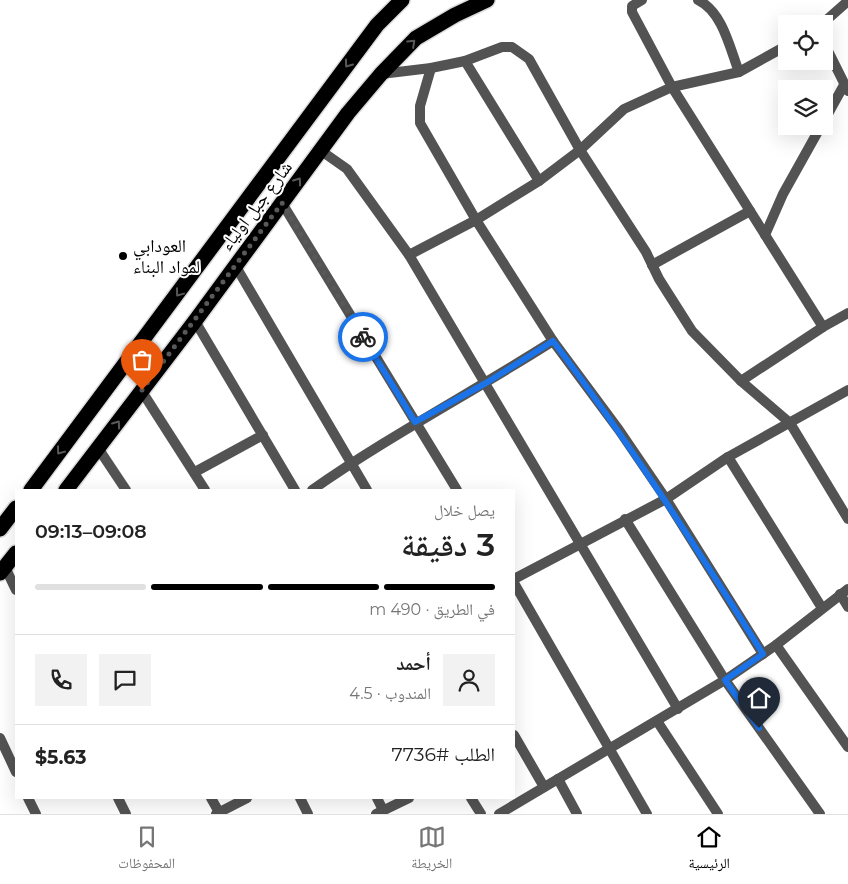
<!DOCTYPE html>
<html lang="ar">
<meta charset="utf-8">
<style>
:root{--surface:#fff;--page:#f2f2f2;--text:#222;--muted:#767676;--line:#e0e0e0;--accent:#000}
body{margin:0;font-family:Montserrat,"Noto Naskh Arabic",sans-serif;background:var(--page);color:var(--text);direction:rtl;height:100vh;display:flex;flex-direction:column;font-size:19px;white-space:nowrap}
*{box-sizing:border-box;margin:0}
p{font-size:16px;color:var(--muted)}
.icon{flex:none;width:28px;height:28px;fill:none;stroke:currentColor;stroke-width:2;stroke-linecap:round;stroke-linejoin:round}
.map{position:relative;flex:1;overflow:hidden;direction:ltr}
.side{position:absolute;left:15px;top:489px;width:500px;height:310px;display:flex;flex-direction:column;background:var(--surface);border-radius:0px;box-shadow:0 5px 20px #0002;direction:rtl}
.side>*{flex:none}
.tools{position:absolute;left:778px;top:15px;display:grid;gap:10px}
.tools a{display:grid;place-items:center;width:55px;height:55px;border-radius:0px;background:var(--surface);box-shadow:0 5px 20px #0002;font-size:25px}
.pin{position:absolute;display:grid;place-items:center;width:42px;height:42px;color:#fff;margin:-51px -21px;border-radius:50% 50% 50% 0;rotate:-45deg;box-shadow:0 0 5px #0007}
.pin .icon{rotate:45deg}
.courier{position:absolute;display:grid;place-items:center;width:50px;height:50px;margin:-25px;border:4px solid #1a73e8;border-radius:50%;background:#fff;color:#222;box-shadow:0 1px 6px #0007}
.head em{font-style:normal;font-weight:600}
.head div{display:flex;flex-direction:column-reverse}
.head{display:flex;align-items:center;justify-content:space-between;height:85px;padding:0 20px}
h1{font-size:32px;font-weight:600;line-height:38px}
.bar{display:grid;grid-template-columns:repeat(4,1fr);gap:8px 5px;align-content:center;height:60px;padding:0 20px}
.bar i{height:6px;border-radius:4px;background:var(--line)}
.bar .on{background:var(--accent)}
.bar p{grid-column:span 4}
.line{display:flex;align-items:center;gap:12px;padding:0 20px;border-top:1px solid var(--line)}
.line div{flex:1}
.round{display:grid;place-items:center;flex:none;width:52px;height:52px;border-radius:0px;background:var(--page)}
.dock{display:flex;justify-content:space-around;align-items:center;height:70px;border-top:1px solid var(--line);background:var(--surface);font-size:14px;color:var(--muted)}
.dock a{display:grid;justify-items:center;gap:2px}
.dock .on{color:var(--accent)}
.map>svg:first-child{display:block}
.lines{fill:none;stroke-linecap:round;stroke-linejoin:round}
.highway-casing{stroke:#dbdbdb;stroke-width:18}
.street{stroke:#535353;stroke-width:10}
.highway{stroke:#000;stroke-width:15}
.oneway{stroke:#595959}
.done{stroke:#595959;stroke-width:5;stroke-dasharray:0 9}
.route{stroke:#1a73e8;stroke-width:6}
.poi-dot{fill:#000;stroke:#fff;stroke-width:2}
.labels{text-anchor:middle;stroke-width:4;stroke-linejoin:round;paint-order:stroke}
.street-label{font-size:18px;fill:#000;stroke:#fff}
.poi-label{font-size:18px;fill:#000;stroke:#fff;text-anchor:start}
</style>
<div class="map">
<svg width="848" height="814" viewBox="0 0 848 814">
<rect width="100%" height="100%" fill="#fff"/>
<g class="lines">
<defs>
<g id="highway">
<polyline points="31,490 377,25 402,0"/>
<polyline points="66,490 195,321 348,113 381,74 416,38 455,15 487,0"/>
<polyline points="0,529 16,508"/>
<polyline points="0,573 16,553"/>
</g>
</defs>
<use href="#highway" class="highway-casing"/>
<g class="street">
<polyline points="642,0 632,6 632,12 672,87 823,327"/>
<path d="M698,0c25,12 32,49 41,72"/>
<polyline points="822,24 848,1"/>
<polyline points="824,43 848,91"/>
<polyline points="465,61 502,47 512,47 529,59 580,150 646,252 659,279 692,331 741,381 790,423 848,519"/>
<polyline points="431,68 420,106 420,123 476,220 553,341 619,430 666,499 763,654"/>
<polyline points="381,74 431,68 465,61 539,181"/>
<polyline points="824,121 844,85"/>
<polyline points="320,150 347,169 409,255 678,709"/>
<polyline points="282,203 457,490"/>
<polyline points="765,235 783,194 821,126"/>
<polyline points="409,255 476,220 539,181 580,150 624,109 672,87 739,72 786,46"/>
<polyline points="235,265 367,490"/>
<polyline points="652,265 750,211"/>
<polyline points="195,321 295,490"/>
<polyline points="741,381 823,327 848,313"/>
<polyline points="141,390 205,490"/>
<polyline points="98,448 126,490"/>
<polyline points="728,457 822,608"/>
<polyline points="195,472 263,435"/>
<path d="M312,490c77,-54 161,-98 241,-149"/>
<polyline points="625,519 725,680 820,814"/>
<polyline points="5,567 16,590"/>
<polyline points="514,579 666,499 728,457 848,390"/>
<polyline points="514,583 647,814"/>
<polyline points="840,594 848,607"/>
<polyline points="776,645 848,747"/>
<polyline points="657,721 718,814"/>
<polyline points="514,735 544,787"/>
<polyline points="0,738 16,772"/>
<polyline points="558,779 577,814"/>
<polyline points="28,798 36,814"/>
<polyline points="118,798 126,814"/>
<polyline points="211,798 220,814"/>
<polyline points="300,798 308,814"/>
<polyline points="377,798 383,810"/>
<polyline points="471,798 481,814"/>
<polyline points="216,814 247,798"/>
<polyline points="376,814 409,798"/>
<polyline points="499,814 725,680 776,645 848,589"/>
</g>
<use href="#highway" class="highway"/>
</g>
<defs><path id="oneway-chevron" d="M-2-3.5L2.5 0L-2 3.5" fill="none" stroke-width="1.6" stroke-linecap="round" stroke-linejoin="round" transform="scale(1.25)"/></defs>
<g class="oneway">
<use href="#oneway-chevron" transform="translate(412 43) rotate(-43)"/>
<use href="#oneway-chevron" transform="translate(348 64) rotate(126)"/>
<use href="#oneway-chevron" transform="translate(298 181) rotate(-54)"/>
<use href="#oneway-chevron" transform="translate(179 293) rotate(127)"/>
<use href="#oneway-chevron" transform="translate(117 424) rotate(-54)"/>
<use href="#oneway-chevron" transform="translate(60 451) rotate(127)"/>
</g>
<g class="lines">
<polyline class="done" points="142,390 282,203 363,337"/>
<path class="route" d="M363,337l52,85 71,-39 67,-42c76,101 143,206 210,313l-38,26 34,48"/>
</g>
<circle class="poi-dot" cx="123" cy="256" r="5"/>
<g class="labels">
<g class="street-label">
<text transform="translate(256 206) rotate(-53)" y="6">شارع جبل اولياء</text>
</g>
<g class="poi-label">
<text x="133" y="252">العودابي<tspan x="133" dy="21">لمواد البناء</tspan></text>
</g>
</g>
</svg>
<div class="tools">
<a><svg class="icon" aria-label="locate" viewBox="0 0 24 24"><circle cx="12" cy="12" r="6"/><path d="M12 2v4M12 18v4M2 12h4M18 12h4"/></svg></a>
<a><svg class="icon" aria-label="layers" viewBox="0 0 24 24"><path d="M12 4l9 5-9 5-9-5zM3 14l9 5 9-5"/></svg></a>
</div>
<div class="pin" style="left:142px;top:390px;background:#ea580c"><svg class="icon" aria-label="bag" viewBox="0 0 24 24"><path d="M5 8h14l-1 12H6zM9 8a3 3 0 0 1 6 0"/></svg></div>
<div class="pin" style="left:759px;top:728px;background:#1f2937"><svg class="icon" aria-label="home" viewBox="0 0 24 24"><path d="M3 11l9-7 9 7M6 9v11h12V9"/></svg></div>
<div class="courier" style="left:363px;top:337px"><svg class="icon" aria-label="bike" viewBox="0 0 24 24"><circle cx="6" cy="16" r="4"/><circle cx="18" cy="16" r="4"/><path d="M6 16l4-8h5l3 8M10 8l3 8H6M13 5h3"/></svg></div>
<section class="side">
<div class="head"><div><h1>3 دقيقة</h1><p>يصل خلال</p></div><em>09:08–09:13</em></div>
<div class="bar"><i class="on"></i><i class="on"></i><i class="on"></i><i></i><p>في الطريق · 490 m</p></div>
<div class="line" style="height:90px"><a class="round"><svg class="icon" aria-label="person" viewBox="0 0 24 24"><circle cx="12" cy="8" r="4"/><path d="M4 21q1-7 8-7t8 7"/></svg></a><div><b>أحمد</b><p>المندوب · 4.5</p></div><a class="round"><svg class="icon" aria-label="chat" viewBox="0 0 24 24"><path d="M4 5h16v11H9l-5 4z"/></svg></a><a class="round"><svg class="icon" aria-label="phone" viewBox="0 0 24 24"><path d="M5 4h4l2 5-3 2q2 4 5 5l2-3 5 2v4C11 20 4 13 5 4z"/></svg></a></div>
<div class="line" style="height:65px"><div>الطلب #7736</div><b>$5.63</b></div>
</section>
</div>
<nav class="dock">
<a class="on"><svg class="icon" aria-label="home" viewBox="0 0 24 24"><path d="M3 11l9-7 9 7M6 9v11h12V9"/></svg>الرئيسية</a>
<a><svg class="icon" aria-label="map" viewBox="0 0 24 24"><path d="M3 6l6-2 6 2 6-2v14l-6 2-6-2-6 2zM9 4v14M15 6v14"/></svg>الخريطة</a>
<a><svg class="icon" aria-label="saved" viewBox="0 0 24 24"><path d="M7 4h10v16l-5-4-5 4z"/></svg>المحفوظات</a>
</nav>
